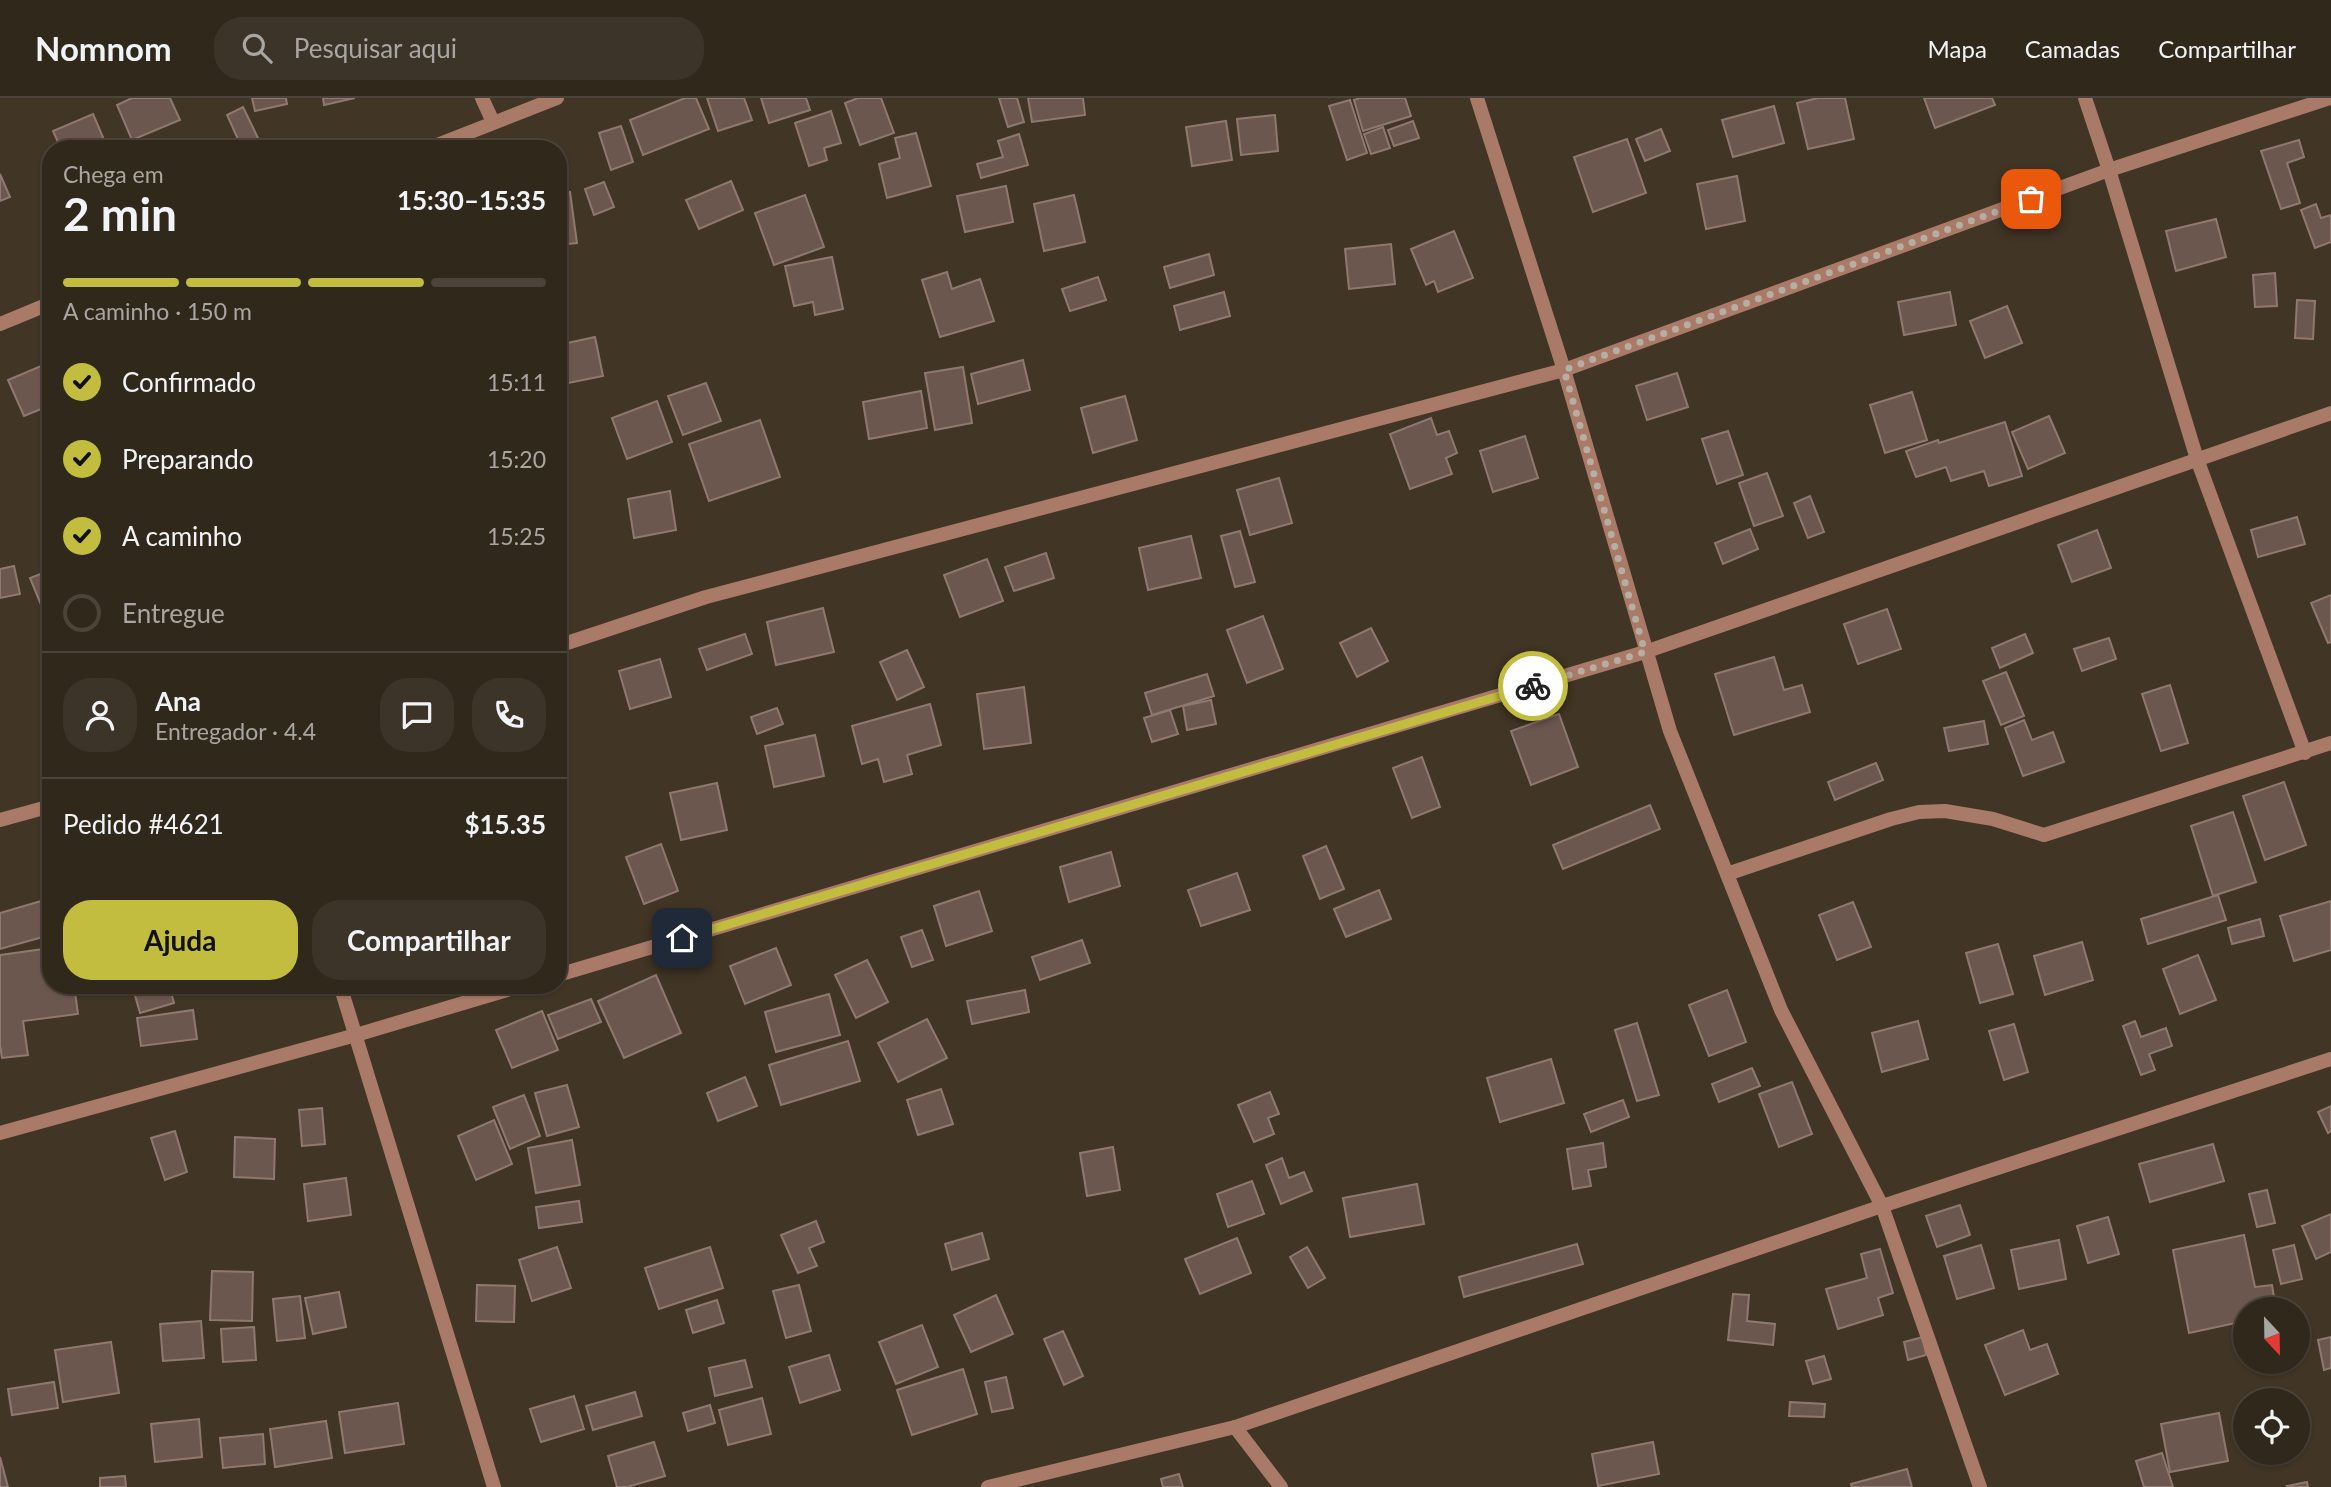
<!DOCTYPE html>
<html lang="pt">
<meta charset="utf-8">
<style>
:root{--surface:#31281c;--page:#3d3429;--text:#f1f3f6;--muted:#a8a6a3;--line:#4c443b;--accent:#c3bd3f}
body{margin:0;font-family:Lato,sans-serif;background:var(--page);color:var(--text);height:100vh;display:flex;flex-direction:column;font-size:26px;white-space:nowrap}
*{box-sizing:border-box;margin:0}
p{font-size:23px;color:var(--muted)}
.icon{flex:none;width:38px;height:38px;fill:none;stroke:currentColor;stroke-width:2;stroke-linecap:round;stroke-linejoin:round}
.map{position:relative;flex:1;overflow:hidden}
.drawer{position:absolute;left:42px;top:42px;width:525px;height:854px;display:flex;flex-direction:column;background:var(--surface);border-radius:28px;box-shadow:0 2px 5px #0004,0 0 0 2px var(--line)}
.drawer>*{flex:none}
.needle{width:46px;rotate:158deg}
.fabs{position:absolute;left:2233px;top:1199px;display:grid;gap:14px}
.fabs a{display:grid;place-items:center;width:77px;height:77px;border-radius:50%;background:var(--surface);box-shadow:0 2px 5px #0004,0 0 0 2px var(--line);font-size:35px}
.pin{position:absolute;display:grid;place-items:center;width:60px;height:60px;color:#fff;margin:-30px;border-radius:14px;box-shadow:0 4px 10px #0006}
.courier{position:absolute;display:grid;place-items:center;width:70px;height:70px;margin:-35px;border:5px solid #c3bd3f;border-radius:50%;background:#fff;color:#222;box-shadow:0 2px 9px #0007}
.head em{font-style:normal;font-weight:700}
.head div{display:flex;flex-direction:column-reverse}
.head{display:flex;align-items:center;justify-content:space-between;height:119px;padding:0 21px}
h1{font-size:46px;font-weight:700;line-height:52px}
.bar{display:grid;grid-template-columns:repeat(4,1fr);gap:10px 7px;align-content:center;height:84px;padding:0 21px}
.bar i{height:9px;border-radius:5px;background:var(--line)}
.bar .active{background:var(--accent)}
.bar p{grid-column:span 4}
.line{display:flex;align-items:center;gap:18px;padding:0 21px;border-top:2px solid var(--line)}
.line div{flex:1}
.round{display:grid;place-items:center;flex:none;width:74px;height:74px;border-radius:28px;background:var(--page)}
ol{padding:0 21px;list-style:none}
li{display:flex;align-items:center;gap:21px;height:77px}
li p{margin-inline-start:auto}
li .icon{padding:7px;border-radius:50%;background:var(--accent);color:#111;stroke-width:4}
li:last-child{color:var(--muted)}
li i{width:38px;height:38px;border:4px solid var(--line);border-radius:50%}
.primary-button{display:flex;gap:14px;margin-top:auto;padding:14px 21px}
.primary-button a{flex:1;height:80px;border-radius:28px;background:var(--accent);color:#111;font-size:28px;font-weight:700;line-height:80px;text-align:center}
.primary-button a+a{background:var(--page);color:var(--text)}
header{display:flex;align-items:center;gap:42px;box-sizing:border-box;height:98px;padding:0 35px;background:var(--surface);border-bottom:2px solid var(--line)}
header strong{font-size:33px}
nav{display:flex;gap:38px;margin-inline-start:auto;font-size:24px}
.search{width:490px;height:63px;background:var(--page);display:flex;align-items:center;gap:18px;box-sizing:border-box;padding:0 24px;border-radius:28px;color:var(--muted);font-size:26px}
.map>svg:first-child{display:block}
.building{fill:#6c574f;stroke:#8f7870;stroke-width:2}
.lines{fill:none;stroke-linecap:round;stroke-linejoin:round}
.street{stroke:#aa7a68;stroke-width:14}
.done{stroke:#b7aea2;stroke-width:7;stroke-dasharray:0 12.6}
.route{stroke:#c3bd3f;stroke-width:9}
</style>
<header>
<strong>Nomnom</strong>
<div class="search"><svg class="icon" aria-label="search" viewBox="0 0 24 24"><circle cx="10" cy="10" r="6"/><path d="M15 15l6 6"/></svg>Pesquisar aqui</div>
<nav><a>Mapa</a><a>Camadas</a><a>Compartilhar</a></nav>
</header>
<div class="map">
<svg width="2331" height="1389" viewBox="0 0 2331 1389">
<rect width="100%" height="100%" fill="#413525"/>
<g class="building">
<polygon points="132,0 170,0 180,22 132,42 117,7"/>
<polygon points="252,0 286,0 287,6 255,13"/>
<polygon points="323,0 355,0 324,7"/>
<polygon points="685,0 696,0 709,31 643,57 630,22"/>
<polygon points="707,0 744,0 752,22 718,33"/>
<polygon points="761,0 806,0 810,12 769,25"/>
<polygon points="858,0 881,0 894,35 860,47 845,5"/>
<polygon points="999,0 1017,0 1024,24 1008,29"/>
<polygon points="1028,0 1083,0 1085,17 1032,24"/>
<polygon points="1360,0 1405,0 1411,18 1363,33 1354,2"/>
<polygon points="1818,0 1845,0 1854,41 1808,51 1797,5"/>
<polygon points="1924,0 1992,0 1995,7 1935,30"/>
<polygon points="1350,2 1367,55 1347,62 1329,8"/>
<polygon points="1774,8 1784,45 1733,59 1722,22"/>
<polygon points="243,9 258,40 241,48 227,17"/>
<polygon points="831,13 841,45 824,50 827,62 809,68 795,25"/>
<polygon points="93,16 108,51 61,51 53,33"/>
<polygon points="1275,17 1278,53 1241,57 1237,21"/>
<polygon points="1226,23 1232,62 1192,68 1186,29"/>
<polygon points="1413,23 1419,40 1394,48 1388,32"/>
<polygon points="621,28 633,64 611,72 599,35"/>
<polygon points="1383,29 1390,50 1371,56 1364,36"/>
<polygon points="1661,31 1670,53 1645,63 1636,41"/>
<polygon points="916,35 931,88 887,100 879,66 900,60 895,40"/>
<polygon points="1019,36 1028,67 981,80 977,66 1003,59 998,43"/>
<polygon points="1627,41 1646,95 1593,114 1574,59"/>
<polygon points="2299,42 2304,59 2287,65 2300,105 2281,111 2261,53"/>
<polygon points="0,76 10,99 0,103"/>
<polygon points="1737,78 1745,123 1706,131 1697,86"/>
<polygon points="731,83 743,112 699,131 686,102"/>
<polygon points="604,84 614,109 594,117 585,91"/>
<polygon points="1006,88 1013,124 965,134 957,98"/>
<polygon points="570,94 577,145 558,147 558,96"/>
<polygon points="805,97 824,149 774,167 755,115"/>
<polygon points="1074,97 1085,144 1044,153 1034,106"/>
<polygon points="2316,106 2321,120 2331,117 2331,144 2315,150 2301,112"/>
<polygon points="2216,121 2226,159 2176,173 2166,133"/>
<polygon points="1454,133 1473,180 1438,194 1434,183 1426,187 1411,151"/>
<polygon points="1391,146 1395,186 1349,191 1345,151"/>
<polygon points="1209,156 1214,177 1170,190 1164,169"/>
<polygon points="832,159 843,211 815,217 813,204 794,208 785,168"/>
<polygon points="947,174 952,191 980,181 994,223 940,239 922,182"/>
<polygon points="2275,175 2277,208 2255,209 2253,177"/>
<polygon points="1098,179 1106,202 1070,213 1062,191"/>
<polygon points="1224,194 1230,218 1180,232 1174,208"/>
<polygon points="1950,194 1956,227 1904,237 1898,204"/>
<polygon points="2297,202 2315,203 2313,241 2295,240"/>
<polygon points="2007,208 2022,245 1985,260 1970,223"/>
<polygon points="595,239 603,278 558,287 558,247"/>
<polygon points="1023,262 1030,292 978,306 971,276"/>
<polygon points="41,268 51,290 51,307 24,318 8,282"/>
<polygon points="963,269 972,325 935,332 925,275"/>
<polygon points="1677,275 1688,309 1647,322 1636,288"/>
<polygon points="706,285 721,323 683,337 668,298"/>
<polygon points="921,293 927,330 869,341 863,304"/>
<polygon points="1912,294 1927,342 1885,355 1870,307"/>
<polygon points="1125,298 1137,342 1093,355 1081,310"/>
<polygon points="657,303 672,344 627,361 612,320"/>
<polygon points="2049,318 2065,355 2028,371 2012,334"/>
<polygon points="1431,320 1437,337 1449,333 1457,355 1446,360 1452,376 1410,391 1390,336"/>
<polygon points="760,322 780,379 709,403 689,346"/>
<polygon points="2005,324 2022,378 1989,388 1984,373 1951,383 1946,369 1916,379 1906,353 1938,342 1939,345"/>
<polygon points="1728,333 1743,377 1717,386 1702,341"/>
<polygon points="1525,338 1538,380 1493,394 1480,353"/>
<polygon points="1767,375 1783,418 1754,428 1739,385"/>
<polygon points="1279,380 1292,425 1250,437 1237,392"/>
<polygon points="670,393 676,432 634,440 628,401"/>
<polygon points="1810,398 1824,434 1808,440 1794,405"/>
<polygon points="2297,419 2305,446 2258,459 2251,432"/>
<polygon points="1750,431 1758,451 1723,466 1715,445"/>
<polygon points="2097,432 2111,470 2072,484 2058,447"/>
<polygon points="1240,433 1255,484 1235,489 1221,438"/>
<polygon points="1191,438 1201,480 1148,492 1139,450"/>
<polygon points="1046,455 1054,480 1014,493 1005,469"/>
<polygon points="987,461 1003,503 960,519 944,477"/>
<polygon points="14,468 20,496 0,500 0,471"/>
<polygon points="51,472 51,517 46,519 30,480"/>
<polygon points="2331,497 2331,544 2328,545 2311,505"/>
<polygon points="823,510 834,554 776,567 767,524"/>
<polygon points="1887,511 1901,551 1858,566 1844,526"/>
<polygon points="1263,518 1283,571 1247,585 1227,532"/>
<polygon points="1371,530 1388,563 1357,579 1340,545"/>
<polygon points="745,536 752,556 707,572 699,551"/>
<polygon points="2025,536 2033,555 2000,570 1992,550"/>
<polygon points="2109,540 2116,561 2082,573 2074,551"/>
<polygon points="907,552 924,589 897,602 880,564"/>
<polygon points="1774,559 1784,592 1802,587 1810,614 1734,637 1715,576"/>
<polygon points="660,561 671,599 630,611 619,573"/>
<polygon points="2006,574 2024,618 2001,627 1983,583"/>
<polygon points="1207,576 1214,598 1152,617 1145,595"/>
<polygon points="2170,587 2188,645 2161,653 2142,596"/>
<polygon points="1024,589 1031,645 984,651 977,596"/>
<polygon points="1211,602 1216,626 1187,632 1183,608"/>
<polygon points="930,606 941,647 907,657 912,676 884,684 878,661 862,666 852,628"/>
<polygon points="777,610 783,626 757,636 751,619"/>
<polygon points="1170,612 1178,636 1152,644 1144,620"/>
<polygon points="1559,616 1578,669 1531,687 1511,633"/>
<polygon points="2024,622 2032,642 2053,634 2064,664 2023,678 2005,630"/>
<polygon points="1984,623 1988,646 1949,653 1944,630"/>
<polygon points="815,637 824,678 774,689 765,648"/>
<polygon points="1422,659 1440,709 1412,720 1393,670"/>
<polygon points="1876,665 1883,682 1835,702 1828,684"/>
<polygon points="2284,684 2306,747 2265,762 2243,698"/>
<polygon points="717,685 727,732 681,742 670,695"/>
<polygon points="1650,707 1660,731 1563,771 1553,747"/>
<polygon points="2233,714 2256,784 2213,798 2191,728"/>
<polygon points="661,746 678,793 644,806 626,759"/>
<polygon points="1326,748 1344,791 1320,801 1303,758"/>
<polygon points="1111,754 1120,788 1069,804 1060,769"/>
<polygon points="1237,775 1250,812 1201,828 1188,792"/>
<polygon points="1379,792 1391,821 1346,839 1334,811"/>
<polygon points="979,793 992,833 946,848 934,808"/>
<polygon points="2218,797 2226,822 2148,846 2141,821"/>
<polygon points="41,803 50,837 0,851 0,815"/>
<polygon points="2331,803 2331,852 2294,863 2280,818"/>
<polygon points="1853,804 1871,849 1837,862 1819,817"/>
<polygon points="2260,821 2264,838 2232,846 2228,830"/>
<polygon points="922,832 933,862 912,869 901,839"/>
<polygon points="1082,842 1090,865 1040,882 1032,859"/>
<polygon points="2082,844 2093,882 2045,897 2034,858"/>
<polygon points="1998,846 2013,896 1980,905 1966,855"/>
<polygon points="51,850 51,887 74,887 78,916 23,923 28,957 2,960 0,947 0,857"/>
<polygon points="776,850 791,887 745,906 730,868"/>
<polygon points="2198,857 2216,902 2180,916 2163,871"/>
<polygon points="867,862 888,904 856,920 835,877"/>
<polygon points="656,877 681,935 624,960 598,903"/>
<polygon points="132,887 169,887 174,905 140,915"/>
<polygon points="1025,892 1029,914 972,926 967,903"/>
<polygon points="1727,892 1746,944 1709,958 1689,907"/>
<polygon points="829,896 840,937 776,954 765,914"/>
<polygon points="591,901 601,924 558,941 548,917"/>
<polygon points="193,912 197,941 141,948 137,920"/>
<polygon points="542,913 558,952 512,970 496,932"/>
<polygon points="927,921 947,960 898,984 878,945"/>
<polygon points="1918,923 1928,961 1882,974 1872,935"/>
<polygon points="2135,923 2141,939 2166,930 2172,948 2149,956 2155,972 2141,977 2123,928"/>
<polygon points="1637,925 1659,997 1637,1003 1615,932"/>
<polygon points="2014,926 2028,974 2004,982 1989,933"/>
<polygon points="848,943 860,983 781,1007 769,967"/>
<polygon points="1551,961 1564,1005 1500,1024 1487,980"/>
<polygon points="1752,970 1760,988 1719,1004 1712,986"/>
<polygon points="745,979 757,1008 718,1023 707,995"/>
<polygon points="1792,984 1812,1036 1779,1049 1759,996"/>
<polygon points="567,987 579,1029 547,1038 535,995"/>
<polygon points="941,991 953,1026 918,1037 907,1002"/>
<polygon points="1270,994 1279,1016 1268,1020 1274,1036 1254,1044 1238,1007"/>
<polygon points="524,997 540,1038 510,1051 493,1009"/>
<polygon points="1623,1002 1629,1019 1591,1034 1584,1016"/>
<polygon points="2331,1008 2331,1033 2328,1035 2318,1014"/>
<polygon points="322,1010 325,1046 302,1048 299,1012"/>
<polygon points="494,1022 512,1066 476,1082 458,1038"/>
<polygon points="175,1033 187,1074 165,1082 151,1040"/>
<polygon points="235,1039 275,1041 274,1081 234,1079"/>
<polygon points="572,1042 580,1087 536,1095 528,1050"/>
<polygon points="1603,1045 1606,1069 1588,1072 1591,1088 1573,1091 1567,1051"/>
<polygon points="2213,1046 2224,1083 2150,1104 2139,1066"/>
<polygon points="1113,1049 1120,1092 1087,1098 1080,1055"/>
<polygon points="1282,1060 1289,1080 1304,1074 1312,1093 1281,1106 1266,1067"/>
<polygon points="346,1080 351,1117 308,1123 304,1086"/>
<polygon points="1252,1083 1264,1116 1228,1129 1217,1096"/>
<polygon points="1417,1086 1424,1126 1350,1139 1343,1100"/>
<polygon points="2267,1092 2275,1125 2257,1129 2249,1096"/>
<polygon points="579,1103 582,1124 539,1130 536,1109"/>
<polygon points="1960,1107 1970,1137 1937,1149 1926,1118"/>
<polygon points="2331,1116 2331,1154 2316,1161 2302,1128"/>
<polygon points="2108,1119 2119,1156 2088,1165 2077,1128"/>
<polygon points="816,1123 824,1144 809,1150 817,1168 798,1175 781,1137"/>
<polygon points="982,1135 989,1161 952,1172 945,1146"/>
<polygon points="2244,1137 2255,1189 2272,1187 2276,1211 2245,1211 2245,1223 2189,1235 2173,1152"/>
<polygon points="1237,1140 1251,1175 1200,1196 1185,1161"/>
<polygon points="2059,1142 2066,1181 2019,1191 2011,1152"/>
<polygon points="1577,1146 1583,1166 1464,1199 1459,1179"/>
<polygon points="1981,1147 1994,1190 1957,1201 1944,1158"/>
<polygon points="2294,1147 2302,1181 2281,1186 2273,1152"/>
<polygon points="557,1149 571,1190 532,1203 519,1162"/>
<polygon points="710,1149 723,1190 659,1211 645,1170"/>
<polygon points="1307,1149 1325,1180 1308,1190 1290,1159"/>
<polygon points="1880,1151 1893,1195 1878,1200 1883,1217 1838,1231 1826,1191 1867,1180 1861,1156"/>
<polygon points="212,1173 253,1174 252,1223 210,1222"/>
<polygon points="477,1187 515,1188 514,1224 476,1223"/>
<polygon points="799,1187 811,1233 786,1240 773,1193"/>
<polygon points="339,1194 346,1229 313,1236 305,1200"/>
<polygon points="1733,1196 1749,1197 1747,1223 1775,1226 1773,1247 1728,1242"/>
<polygon points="996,1197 1013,1236 971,1254 954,1217"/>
<polygon points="300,1198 305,1240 277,1243 273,1201"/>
<polygon points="717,1202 724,1225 693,1235 686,1212"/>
<polygon points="201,1223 204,1260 163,1263 160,1226"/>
<polygon points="922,1227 938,1269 896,1286 879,1244"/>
<polygon points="254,1229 256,1262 223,1264 221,1231"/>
<polygon points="2023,1232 2030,1252 2047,1246 2058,1276 2005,1297 1985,1247"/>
<polygon points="1063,1233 1083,1278 1064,1287 1044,1241"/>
<polygon points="1923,1239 1926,1257 1908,1262 1904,1244"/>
<polygon points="2331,1239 2331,1270 2324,1272 2318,1242"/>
<polygon points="111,1244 119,1295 63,1304 55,1252"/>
<polygon points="829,1257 840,1292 800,1305 789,1269"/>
<polygon points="1824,1258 1831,1281 1813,1286 1806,1263"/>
<polygon points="745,1262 752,1289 715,1298 709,1270"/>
<polygon points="963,1271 977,1316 912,1337 897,1292"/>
<polygon points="1006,1279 1013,1310 992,1314 985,1284"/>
<polygon points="54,1284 58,1310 12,1317 8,1291"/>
<polygon points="635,1294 642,1318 593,1332 586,1308"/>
<polygon points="574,1298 584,1331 541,1344 530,1311"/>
<polygon points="762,1300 771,1336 728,1347 719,1312"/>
<polygon points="1790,1304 1825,1306 1824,1319 1789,1318"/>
<polygon points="398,1305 404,1346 345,1355 339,1314"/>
<polygon points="710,1307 715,1325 688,1333 683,1315"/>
<polygon points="2219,1315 2228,1363 2170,1374 2161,1326"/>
<polygon points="199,1321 202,1359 155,1364 151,1326"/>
<polygon points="326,1323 332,1360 275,1369 270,1331"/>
<polygon points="263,1336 265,1366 223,1370 220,1340"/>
<polygon points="654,1344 665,1378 627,1389 617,1389 608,1358"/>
<polygon points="1653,1344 1659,1376 1598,1388 1592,1356"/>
<polygon points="2162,1355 2173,1389 2144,1389 2136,1363"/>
<polygon points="0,1359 8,1389 0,1389"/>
<polygon points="1907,1371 1912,1389 1852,1389 1851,1386"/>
<polygon points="1179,1376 1183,1389 1163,1389 1161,1381"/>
<polygon points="125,1378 126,1389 100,1389 100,1380"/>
<polygon points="2307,1384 2308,1389 2288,1389 2287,1388"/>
</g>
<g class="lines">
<g class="street">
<polyline points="482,0 493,24"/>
<polyline points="1477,0 1564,272 1670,633 1781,912 1882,1108 1980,1389"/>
<polyline points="2085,0 2109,72 2197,361 2305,655"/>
<polyline points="427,51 557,0"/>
<polyline points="0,226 51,205"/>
<polyline points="558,548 706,499 1564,272 2109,72 2330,0"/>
<polyline points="0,722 51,708"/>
<polyline points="1727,776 1891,721 1919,714 1945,713 1993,721 2044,737 2331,645"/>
<polyline points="558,877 1645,554 2331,315"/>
<polyline points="340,887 494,1389"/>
<polyline points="0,1035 356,937 524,887"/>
<polyline points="1235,1329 1281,1389"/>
<polyline points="988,1389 1235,1329 1882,1108 2331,961"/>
</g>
</g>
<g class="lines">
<polyline class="done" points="1533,588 1645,554 1564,272 2031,101"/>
<polyline class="route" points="682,840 1533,588"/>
</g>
</svg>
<div class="fabs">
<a><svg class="needle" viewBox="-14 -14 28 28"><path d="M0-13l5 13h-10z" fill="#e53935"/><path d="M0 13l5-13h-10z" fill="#a8a6a3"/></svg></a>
<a><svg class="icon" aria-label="locate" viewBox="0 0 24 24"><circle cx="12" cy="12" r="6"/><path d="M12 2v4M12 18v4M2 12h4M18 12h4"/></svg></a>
</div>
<div class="pin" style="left:2031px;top:101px;background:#ea580c"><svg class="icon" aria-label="bag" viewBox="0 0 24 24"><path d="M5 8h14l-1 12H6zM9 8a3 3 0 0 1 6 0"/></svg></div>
<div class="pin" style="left:682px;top:840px;background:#1f2937"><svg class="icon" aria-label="home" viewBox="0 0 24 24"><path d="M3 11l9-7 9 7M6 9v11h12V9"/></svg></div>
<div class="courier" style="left:1533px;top:588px"><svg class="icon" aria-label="bike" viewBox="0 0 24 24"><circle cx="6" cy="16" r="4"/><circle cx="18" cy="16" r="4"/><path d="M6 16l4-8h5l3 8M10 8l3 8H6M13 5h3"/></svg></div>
<section class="drawer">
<div class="head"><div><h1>2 min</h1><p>Chega em</p></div><em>15:30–15:35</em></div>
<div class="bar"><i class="active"></i><i class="active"></i><i class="active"></i><i></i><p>A caminho · 150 m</p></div>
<ol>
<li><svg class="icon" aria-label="check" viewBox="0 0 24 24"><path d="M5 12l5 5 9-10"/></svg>Confirmado<p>15:11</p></li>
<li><svg class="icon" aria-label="check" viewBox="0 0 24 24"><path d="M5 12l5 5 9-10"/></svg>Preparando<p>15:20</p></li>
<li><svg class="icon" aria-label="check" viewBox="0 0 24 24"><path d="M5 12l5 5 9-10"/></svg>A caminho<p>15:25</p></li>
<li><i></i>Entregue</li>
</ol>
<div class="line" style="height:126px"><a class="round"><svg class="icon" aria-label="person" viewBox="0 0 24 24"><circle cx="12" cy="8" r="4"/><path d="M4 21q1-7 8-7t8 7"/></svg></a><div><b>Ana</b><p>Entregador · 4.4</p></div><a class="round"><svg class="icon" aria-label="chat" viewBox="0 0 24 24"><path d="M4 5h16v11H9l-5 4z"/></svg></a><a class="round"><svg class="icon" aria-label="phone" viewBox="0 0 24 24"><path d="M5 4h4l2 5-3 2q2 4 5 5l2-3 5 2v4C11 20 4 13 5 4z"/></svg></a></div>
<div class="line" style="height:91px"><div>Pedido #4621</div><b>$15.35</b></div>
<div class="primary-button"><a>Ajuda</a><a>Compartilhar</a></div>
</section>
</div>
